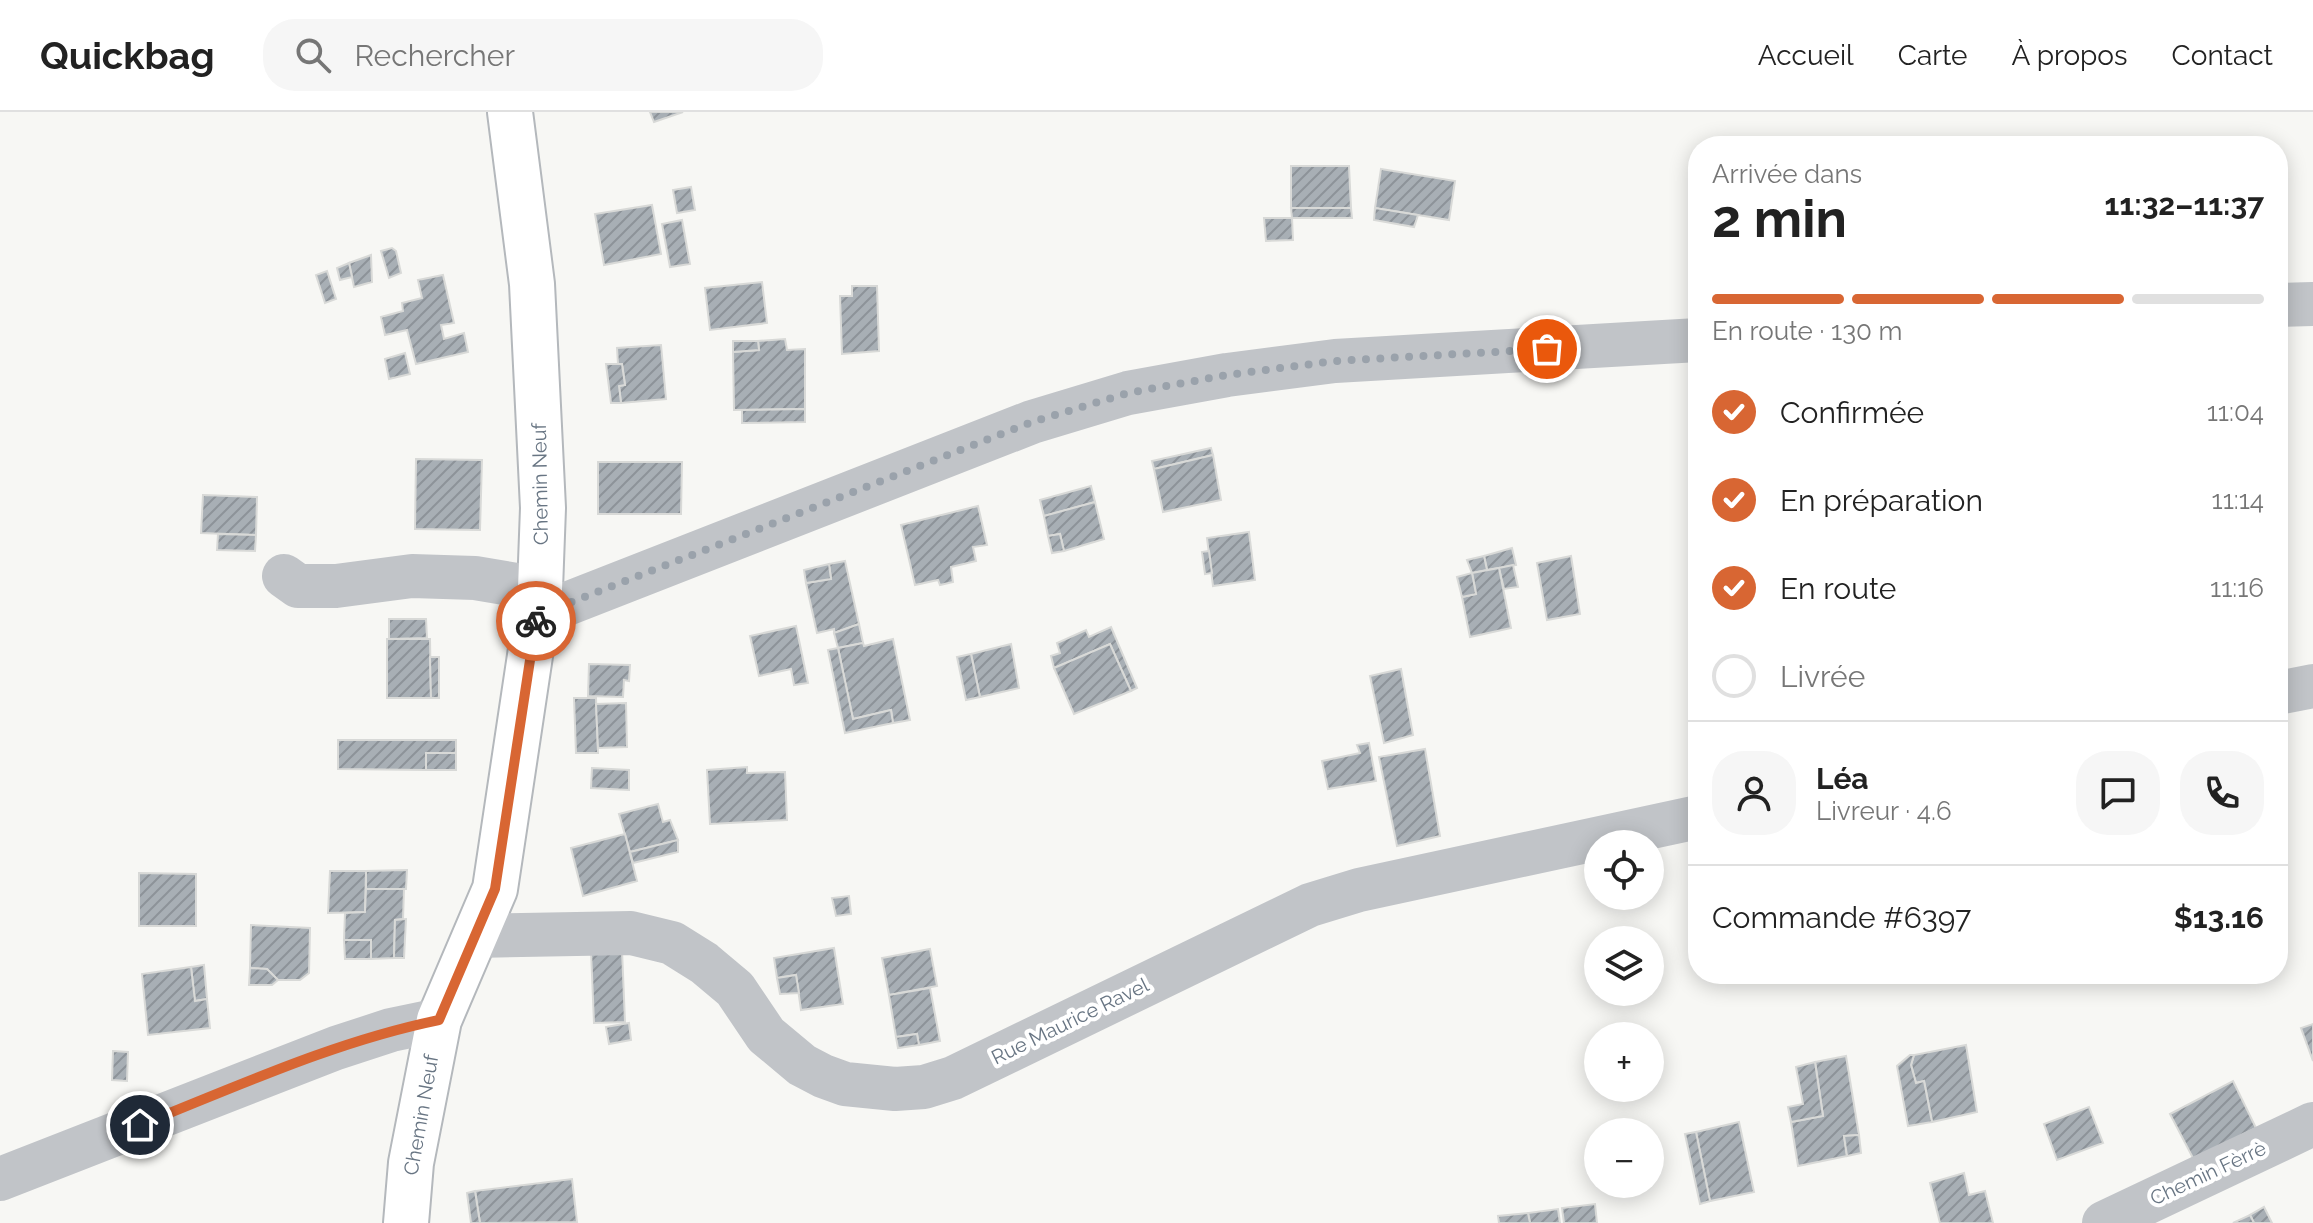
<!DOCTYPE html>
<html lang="fr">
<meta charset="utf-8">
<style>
:root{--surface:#fff;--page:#f6f6f6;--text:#222;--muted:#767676;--line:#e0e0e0;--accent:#d86633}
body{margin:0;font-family:Raleway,sans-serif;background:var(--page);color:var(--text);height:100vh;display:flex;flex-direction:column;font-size:30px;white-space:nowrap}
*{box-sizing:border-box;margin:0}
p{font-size:26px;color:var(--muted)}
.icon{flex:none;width:44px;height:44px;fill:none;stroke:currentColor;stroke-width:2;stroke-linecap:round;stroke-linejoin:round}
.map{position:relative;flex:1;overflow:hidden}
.panel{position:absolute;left:1688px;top:24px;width:600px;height:848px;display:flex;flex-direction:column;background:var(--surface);border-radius:32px;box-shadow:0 4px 20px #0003}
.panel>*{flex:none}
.fabs{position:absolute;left:1584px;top:718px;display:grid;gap:16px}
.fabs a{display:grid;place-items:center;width:80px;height:80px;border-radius:50%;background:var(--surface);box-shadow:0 4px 20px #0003;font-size:40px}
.pin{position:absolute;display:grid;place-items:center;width:68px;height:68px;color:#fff;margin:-34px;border:4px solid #fff;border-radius:50%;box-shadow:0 2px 8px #0007}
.courier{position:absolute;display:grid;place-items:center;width:80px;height:80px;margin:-40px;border:6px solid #d86633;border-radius:50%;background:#fff;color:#222;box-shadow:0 2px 10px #0007}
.summary em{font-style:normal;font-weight:700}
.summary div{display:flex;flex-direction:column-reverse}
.summary{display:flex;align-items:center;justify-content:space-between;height:136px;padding:0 24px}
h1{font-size:52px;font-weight:700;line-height:60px}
.bar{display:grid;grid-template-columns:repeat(4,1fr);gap:12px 8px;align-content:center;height:96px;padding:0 24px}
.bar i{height:10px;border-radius:6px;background:var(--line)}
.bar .current{background:var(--accent)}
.bar p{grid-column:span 4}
.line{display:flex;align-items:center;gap:20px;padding:0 24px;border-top:2px solid var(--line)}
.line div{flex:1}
.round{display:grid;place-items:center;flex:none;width:84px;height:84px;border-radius:32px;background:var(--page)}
ol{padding:0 24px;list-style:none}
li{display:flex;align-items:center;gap:24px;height:88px}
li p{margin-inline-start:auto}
li .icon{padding:8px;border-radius:50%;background:var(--accent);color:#fff;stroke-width:4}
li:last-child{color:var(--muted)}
li i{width:44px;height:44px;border:4px solid var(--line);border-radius:50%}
header{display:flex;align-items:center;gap:48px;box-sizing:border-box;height:112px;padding:0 40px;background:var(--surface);border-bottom:2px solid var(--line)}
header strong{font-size:38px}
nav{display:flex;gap:44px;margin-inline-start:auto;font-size:28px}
.search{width:560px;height:72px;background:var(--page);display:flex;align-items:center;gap:20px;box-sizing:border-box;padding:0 28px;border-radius:32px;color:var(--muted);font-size:30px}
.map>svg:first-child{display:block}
.building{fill:url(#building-hatch);stroke:#d8d9d7;stroke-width:2}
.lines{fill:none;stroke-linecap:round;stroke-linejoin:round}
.major-casing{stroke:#b4b8bc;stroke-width:48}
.minor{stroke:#c1c4c8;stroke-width:44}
.major{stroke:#fff;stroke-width:44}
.done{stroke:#9aa2ab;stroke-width:8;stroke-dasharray:0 14.4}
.route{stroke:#d86633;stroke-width:10}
.labels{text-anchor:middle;stroke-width:8;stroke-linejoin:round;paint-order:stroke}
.street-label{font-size:20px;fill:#687583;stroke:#fff}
</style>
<header>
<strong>Quickbag</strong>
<div class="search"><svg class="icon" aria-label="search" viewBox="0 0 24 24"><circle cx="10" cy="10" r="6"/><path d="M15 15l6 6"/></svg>Rechercher</div>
<nav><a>Accueil</a><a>Carte</a><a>À propos</a><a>Contact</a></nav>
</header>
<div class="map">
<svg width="2313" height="1111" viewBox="0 0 2313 1111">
<defs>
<pattern id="building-hatch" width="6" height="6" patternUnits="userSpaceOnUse" patternTransform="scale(2)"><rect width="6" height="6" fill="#a8afb5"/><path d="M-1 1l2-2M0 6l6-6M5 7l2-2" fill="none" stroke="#8d9399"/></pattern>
</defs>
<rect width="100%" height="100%" fill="#f7f7f4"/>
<g class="building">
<polygon points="650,0 683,0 654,10"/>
<polygon points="1291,54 1349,54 1351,96 1291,96"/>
<polygon points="1381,57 1455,69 1449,108 1375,96"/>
<polygon points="691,75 695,98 677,101 673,78"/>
<polygon points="652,93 661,142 604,153 595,102"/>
<polygon points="1291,96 1351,96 1352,106 1292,106"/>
<polygon points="1375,96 1418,103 1414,115 1374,108"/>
<polygon points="1264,106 1292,106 1293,128 1266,129"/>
<polygon points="682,108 690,152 670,155 662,112"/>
<polygon points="392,136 396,139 401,161 389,166 381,139"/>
<polygon points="371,143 372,170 354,175 349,151"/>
<polygon points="349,151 352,165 340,168 337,156"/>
<polygon points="327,159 336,187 325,191 316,163"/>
<polygon points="443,163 454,211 441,213 444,227 464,221 468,240 416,252 407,218 385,223 381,205 403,199 402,191 422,186 418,168"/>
<polygon points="762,170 767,211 710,218 705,176"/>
<polygon points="852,174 877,174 879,239 842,242 840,184 852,184"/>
<polygon points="785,227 787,238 805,237 805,297 734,298 733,240 759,238 758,229"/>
<polygon points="733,229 758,229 759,238 733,240"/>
<polygon points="661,233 666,287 621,291 619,274 625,273 622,252 618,252 617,236"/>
<polygon points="405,241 410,262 389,267 385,247"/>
<polygon points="606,252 622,252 625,273 619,274 621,291 611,291"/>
<polygon points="805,297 805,310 742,311 742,298"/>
<polygon points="1211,336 1213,343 1154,357 1152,349"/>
<polygon points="1213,343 1221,388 1163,400 1154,357"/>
<polygon points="416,347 482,348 480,418 415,417"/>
<polygon points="598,350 682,350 681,402 598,402"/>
<polygon points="1091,374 1095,390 1044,404 1040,388"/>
<polygon points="203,383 257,385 256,423 201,421"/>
<polygon points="1095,390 1104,427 1064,439 1060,422 1048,424 1044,404"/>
<polygon points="978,394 987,433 973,435 976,449 951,455 953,470 940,473 938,468 915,473 901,413"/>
<polygon points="1249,420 1255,468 1213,474 1207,426"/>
<polygon points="218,422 256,423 255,439 217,438"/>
<polygon points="1060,422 1064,439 1052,441 1048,424"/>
<polygon points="1512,436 1516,453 1487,458 1484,444"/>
<polygon points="1209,439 1212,461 1205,462 1202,440"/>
<polygon points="1484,444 1487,458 1472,461 1467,448"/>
<polygon points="1571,444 1580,502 1547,508 1537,451"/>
<polygon points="845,449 859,512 834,521 834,517 817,521 806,471 831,467 829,452"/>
<polygon points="829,452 831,467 806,471 804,458"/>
<polygon points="1513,453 1518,475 1504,477 1499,456"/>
<polygon points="1499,456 1511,516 1470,525 1462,485 1476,482 1472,461"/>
<polygon points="1472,461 1476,482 1462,485 1457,465"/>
<polygon points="389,507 426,507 427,526 389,527"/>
<polygon points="859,512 863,531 838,536 834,521"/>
<polygon points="796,514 808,571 794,573 791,557 759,564 750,524"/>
<polygon points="1111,515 1137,576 1131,579 1110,532 1054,556 1051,544 1060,541 1057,531 1086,518 1089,525"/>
<polygon points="387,527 430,527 431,586 387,586"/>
<polygon points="893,527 910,608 893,611 891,598 853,607 838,536 863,531 864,534"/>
<polygon points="1011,532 1019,576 980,585 971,542"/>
<polygon points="1110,532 1131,579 1074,602 1054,556"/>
<polygon points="838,536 853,607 891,598 893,611 845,621 828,538"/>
<polygon points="971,542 980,585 966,588 957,545"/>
<polygon points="430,545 439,545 439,586 431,586"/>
<polygon points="589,552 630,553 629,569 624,568 623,585 588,584"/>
<polygon points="1401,557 1413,623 1384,631 1370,564"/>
<polygon points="574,586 596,586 598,641 576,641"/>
<polygon points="626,591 627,635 598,636 596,592"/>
<polygon points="338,628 456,628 456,641 426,641 426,658 338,657"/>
<polygon points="1369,631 1376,669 1328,677 1322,649 1360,641 1357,633"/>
<polygon points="1425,637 1440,724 1397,734 1379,645"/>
<rect x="426" y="641" width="30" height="17"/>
<polygon points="747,655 747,661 785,660 787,708 710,712 707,658"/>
<polygon points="592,656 629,658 629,678 591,676"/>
<polygon points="658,692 663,710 670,708 678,728 630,740 619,702"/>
<polygon points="625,722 637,769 583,784 571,736"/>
<polygon points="678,728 678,740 633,751 630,740"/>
<polygon points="407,758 406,777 366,777 366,759"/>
<polygon points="330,759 366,759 365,800 328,801"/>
<polygon points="139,761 196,762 196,814 139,814"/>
<polygon points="366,777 404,777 403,807 395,808 394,846 371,847 371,828 344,828 345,801 365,800"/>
<polygon points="849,784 851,802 836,804 832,786"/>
<polygon points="406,807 404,846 394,846 395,808"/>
<polygon points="251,813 310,816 309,861 300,868 278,868 267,857 250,856"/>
<polygon points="344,828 371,828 371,847 345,847"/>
<polygon points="834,836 843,892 801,898 796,863 777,866 774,846"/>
<polygon points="930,837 937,874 889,883 882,846"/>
<polygon points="622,838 625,910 594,911 591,839"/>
<polygon points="204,853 207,887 195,889 191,855"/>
<polygon points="191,855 195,889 207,887 210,916 148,923 142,862"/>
<polygon points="250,856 267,857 278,868 272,873 249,873"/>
<polygon points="796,863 799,881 780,882 777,866"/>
<polygon points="930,876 940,929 919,933 917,922 896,925 889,883"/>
<polygon points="629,911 631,928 609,932 606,915"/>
<polygon points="2313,912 2313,949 2301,916"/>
<polygon points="917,922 919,933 898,936 896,925"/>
<polygon points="1966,933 1977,1000 1932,1010 1924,969 1916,971 1911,953 1914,943"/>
<polygon points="113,939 128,940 127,969 112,968"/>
<polygon points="1910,943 1914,943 1911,953 1916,971 1924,969 1932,1010 1908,1014 1897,954"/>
<polygon points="1846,944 1859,1023 1844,1024 1847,1044 1798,1054 1791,1010 1823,1004 1815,950"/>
<polygon points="1815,950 1823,1004 1791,1010 1788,995 1803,992 1796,955"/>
<polygon points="2233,969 2256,1016 2194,1048 2170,1002"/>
<polygon points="2089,995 2103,1031 2057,1048 2044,1012"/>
<polygon points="1739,1010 1754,1080 1710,1089 1696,1020"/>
<polygon points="1696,1020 1710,1089 1700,1092 1685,1022"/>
<polygon points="1859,1023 1861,1041 1847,1044 1844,1024"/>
<polygon points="1964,1061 1969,1083 1985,1079 1993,1111 1940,1111 1930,1071"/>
<polygon points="572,1067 577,1110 480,1111 475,1079"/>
<polygon points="475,1079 480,1111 471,1111 467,1081"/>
<polygon points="1595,1092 1597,1111 1564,1111 1562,1096"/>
<polygon points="2264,1095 2272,1111 2254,1111 2250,1103"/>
<polygon points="1558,1097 1560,1111 1530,1111 1528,1101"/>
<polygon points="1528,1101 1530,1111 1499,1111 1498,1104"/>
<polygon points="2250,1103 2254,1111 2233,1111"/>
</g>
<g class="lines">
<defs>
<polyline id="major" points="406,1111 411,1051 439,908 495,777 540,477 543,396 532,172 510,0"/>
</defs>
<use href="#major" class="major-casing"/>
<g class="minor">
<polyline points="2278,193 2313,192"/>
<polyline points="284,464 298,474 336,474 412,464 475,466 540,477"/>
<polyline points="536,504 1032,310 1128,281 1227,263 1335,249 1698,228"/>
<polyline points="2278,581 2313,574"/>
<polyline points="475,824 631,821 672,831 704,851 735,877 766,923 802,953 823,964 845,972 895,977 924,975 953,966 1310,793 1359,778 1698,705"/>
<polyline points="0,1067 336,936 391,918 439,908"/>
<polyline points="2104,1111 2313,1012"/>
</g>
<use href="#major" class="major"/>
</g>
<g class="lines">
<polyline class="done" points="536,509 536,504 1032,310 1128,281 1227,263 1335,249 1547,237"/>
<path class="route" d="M140,1013c98,-39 196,-84 299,-105l56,-131 41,-268"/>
</g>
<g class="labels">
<g class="street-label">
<text transform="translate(540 372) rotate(-91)" y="7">Chemin Neuf</text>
<text transform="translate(1070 909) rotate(-26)" y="7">Rue Maurice Ravel</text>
<text transform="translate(421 1003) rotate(-80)" y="7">Chemin Neuf</text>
<text transform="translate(2208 1061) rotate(-25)" y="7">Chemin Fèrrè</text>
</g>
</g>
</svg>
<div class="fabs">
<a><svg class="icon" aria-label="locate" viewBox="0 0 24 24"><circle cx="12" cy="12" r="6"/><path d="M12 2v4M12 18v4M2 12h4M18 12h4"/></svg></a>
<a><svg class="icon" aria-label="layers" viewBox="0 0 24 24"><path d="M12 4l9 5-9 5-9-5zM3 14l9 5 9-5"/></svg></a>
<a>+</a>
<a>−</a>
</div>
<div class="pin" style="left:1547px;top:237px;background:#ea580c"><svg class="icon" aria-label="bag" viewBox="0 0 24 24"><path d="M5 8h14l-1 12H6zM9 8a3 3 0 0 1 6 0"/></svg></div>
<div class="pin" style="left:140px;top:1013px;background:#1f2937"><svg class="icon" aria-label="home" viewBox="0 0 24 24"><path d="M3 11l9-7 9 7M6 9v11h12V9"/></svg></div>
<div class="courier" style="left:536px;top:509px"><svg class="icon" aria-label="bike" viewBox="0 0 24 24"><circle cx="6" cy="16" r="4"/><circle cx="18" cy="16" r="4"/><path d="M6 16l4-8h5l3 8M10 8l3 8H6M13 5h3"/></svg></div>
<section class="panel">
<div class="summary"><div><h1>2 min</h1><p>Arrivée dans</p></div><em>11:32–11:37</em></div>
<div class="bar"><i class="current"></i><i class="current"></i><i class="current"></i><i></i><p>En route · 130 m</p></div>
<ol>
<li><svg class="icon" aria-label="check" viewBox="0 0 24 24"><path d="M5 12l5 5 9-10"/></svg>Confirmée<p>11:04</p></li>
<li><svg class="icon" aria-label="check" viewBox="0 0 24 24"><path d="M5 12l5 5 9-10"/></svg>En préparation<p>11:14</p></li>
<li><svg class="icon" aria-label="check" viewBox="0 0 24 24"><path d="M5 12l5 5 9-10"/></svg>En route<p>11:16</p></li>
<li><i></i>Livrée</li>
</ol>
<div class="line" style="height:144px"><a class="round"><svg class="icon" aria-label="person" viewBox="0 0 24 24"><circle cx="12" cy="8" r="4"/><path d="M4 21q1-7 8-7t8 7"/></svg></a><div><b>Léa</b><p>Livreur · 4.6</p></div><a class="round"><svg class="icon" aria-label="chat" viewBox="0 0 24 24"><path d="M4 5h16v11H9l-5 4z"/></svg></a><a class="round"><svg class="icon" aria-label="phone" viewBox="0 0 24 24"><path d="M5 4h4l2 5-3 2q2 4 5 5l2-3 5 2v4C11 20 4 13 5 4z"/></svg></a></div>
<div class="line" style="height:104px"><div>Commande #6397</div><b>$13.16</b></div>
</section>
</div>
